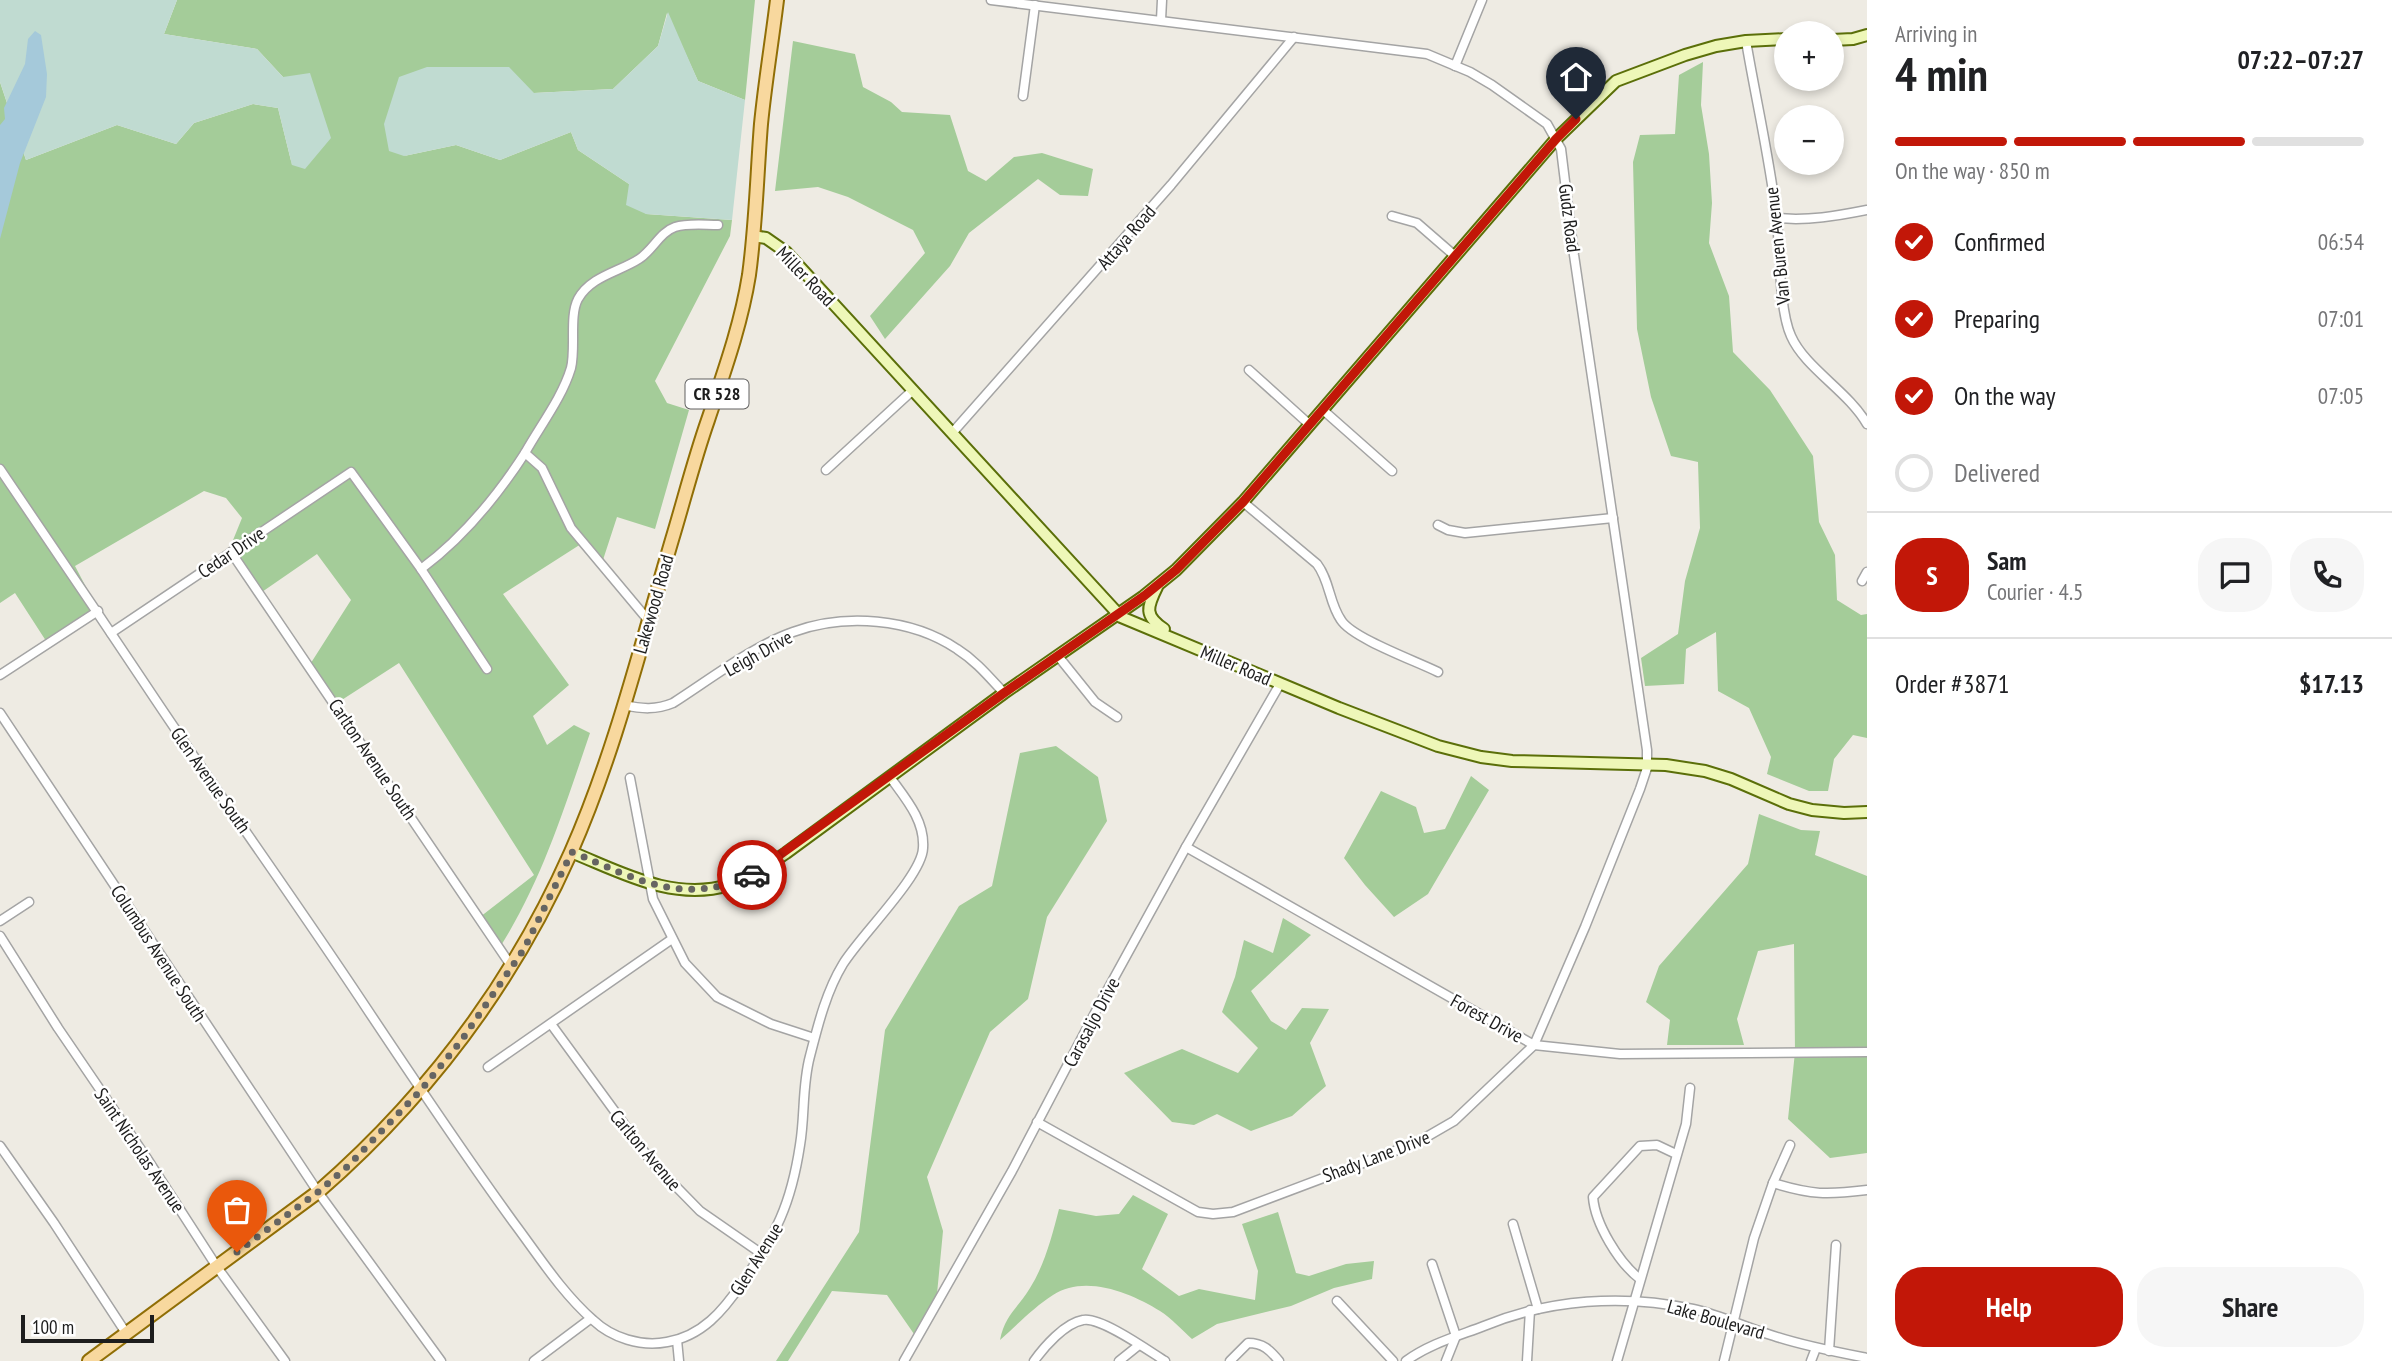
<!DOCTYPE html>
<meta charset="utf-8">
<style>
:root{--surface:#fff;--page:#f6f6f6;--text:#202124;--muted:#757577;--line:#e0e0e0;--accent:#c21708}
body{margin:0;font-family:"PT Sans Narrow",sans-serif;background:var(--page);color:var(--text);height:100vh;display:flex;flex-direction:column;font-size:26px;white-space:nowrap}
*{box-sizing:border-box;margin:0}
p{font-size:23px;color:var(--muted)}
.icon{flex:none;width:38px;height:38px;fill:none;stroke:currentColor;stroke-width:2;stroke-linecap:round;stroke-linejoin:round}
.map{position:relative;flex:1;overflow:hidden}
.panel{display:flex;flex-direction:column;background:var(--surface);width:525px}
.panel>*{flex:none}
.controls{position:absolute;left:1774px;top:21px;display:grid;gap:14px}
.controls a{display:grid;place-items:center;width:70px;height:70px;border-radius:50%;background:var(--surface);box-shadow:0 4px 10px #0003;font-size:35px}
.scale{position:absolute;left:21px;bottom:18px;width:133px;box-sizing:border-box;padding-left:7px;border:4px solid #1d1d1d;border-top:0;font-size:19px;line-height:24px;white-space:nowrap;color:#1d1d1d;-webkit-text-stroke:5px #fff;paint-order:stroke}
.pin{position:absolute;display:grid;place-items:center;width:60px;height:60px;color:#fff;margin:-72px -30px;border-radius:50% 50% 50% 0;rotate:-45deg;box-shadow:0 0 7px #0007}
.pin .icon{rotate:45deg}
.courier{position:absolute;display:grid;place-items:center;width:70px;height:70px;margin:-35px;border:5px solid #c21708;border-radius:50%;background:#fff;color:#222;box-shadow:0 2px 9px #0007}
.head em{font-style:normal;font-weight:700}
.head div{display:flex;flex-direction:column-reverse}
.head{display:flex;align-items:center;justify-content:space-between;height:119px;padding:0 28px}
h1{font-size:46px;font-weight:700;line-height:52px}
.bar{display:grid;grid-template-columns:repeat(4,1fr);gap:10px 7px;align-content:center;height:84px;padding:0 28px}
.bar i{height:9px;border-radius:5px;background:var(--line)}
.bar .selected{background:var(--accent)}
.bar p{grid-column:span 4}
.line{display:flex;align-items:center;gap:18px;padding:0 28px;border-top:2px solid var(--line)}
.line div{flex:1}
.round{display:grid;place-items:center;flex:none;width:74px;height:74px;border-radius:28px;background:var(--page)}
ol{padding:0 28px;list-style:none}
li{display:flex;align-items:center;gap:21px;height:77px}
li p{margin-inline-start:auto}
li .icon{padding:7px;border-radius:50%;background:var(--accent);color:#fff;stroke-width:4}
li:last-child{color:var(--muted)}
li i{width:38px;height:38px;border:4px solid var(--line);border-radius:50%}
.action{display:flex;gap:14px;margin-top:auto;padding:14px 28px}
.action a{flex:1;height:80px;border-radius:28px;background:var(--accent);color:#fff;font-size:28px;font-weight:700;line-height:80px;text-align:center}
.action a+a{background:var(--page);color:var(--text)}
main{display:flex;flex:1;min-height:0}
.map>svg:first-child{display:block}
.forest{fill:#a4cc99}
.wetland{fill:#c0dbd1}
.water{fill:#a5c9da}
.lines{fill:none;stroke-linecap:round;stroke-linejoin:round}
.street-casing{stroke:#a4a4a4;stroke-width:11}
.secondary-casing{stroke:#5b6f09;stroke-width:14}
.primary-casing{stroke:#906e06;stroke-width:16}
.street{stroke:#fff;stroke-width:8}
.secondary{stroke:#eef7b8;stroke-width:10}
.primary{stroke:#f8d89e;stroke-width:12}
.done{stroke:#666562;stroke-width:7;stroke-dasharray:0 12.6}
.route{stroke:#c21708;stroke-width:9}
.labels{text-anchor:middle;stroke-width:5;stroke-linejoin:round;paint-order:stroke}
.shield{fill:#fff;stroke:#616161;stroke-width:2}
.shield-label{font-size:18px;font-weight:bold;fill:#1d1d1d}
.street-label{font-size:19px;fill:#1d1d1d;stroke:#fff}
</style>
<main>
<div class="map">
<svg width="1867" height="1361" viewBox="0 0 1867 1361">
<rect width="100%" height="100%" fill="#eeebe3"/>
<g class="forest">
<path d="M177,0h578l-10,100 -47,-19 -31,-68 -9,33 -45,43 -79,4 -130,63 52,-11 44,15 71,-28 7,18 51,34 17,30 86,6 -2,16 -75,145 12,22 22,7 -34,119 -38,-12 -17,52 -19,-25 -78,50 66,91 -36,31 14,29 27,-20 16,8c-25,73 -48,148 -90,214l-20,-30 54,-42 -135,-212 -65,42 -25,-39 42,-66 -34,-46 -58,40 -30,-44 13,-32 -16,-20 -22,-7 -129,75 23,44 -50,34 -33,-51 -15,10v-521l26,78 91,-35 59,19 18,-21 59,-19 25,4 14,57 -9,-88 -26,-28 -93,-15z"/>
<polygon points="793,41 855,54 863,87 891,102 902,112 950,115 968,171 986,181 1014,157 1042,153 1093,169 1088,196 1060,195 1038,179 969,233 950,266 885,339 870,316 925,253 913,230 848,197 818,187 775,191"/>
<polygon points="1703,62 1701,105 1709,154 1712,203 1709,243 1729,296 1733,352 1770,390 1813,456 1819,522 1835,555 1837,600 1861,615 1867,614 1867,738 1853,735 1834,759 1828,791 1809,791 1767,774 1771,757 1749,708 1718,691 1716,632 1686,649 1684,684 1645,686 1641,658 1678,634 1685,581 1700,528 1698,462 1671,456 1651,397 1637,329 1633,162 1640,135 1675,134 1679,75"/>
<polygon points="1056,746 1098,777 1107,821 1047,917 1028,999 990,1032 927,1177 943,1231 937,1294 914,1334 887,1295 832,1291 788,1361 776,1361 859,1232 885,1030 959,906 992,886 1020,753"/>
<polygon points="1471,776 1489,790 1428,894 1394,917 1365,885 1344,858 1381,791 1416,807 1424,833 1445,829"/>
<polygon points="1759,814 1801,830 1820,831 1815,855 1867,876 1867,1153 1830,1158 1788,1119 1795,1052 1794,944 1758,951 1737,1019 1744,1045 1667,1045 1670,1020 1646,1002 1659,966 1748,864"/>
<polygon points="1283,918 1311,935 1251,991 1271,1021 1286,1030 1302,1008 1329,1009 1310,1043 1326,1086 1292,1116 1251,1131 1217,1114 1194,1125 1172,1122 1124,1073 1182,1049 1238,1073 1258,1048 1222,1012 1235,977 1244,940 1273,953"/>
<path d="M1133,1195l35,19 -26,55 37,27 20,-7 56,11 3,-29 -16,-47 36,-12 18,61 13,3 37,-12 28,-3 -2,18 -38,9 -43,18 -74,18 -25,15c-10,-9 -21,-21 -32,-28 -29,-18 -75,-37 -107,-16 -19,12 -36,30 -53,45 5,-25 18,-32 30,-52 15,-24 22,-52 29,-79l37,7 23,-2z"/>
</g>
<g class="wetland">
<polygon points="0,0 177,0 164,34 257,49 283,77 310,73 331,138 305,169 292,165 278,108 253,104 194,123 176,144 117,125 26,160 0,82"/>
<polygon points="668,12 698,81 745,100 732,220 646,214 626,205 629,184 578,150 571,132 500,160 456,145 404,156 389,151 384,124 399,77 427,67 509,67 534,93 613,89 658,46"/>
</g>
<polygon class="water" points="35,31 41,35 47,74 46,97 20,163 0,239 0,125 5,119 4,108 25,64 28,39"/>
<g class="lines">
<defs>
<g id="street">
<polyline points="991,0 1427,54 1470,72 1492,85 1547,124 1561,149 1574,255 1647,750 1647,768 1640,789 1585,927 1534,1045 1454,1121 1416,1143 1233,1212 1213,1214 1198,1212 1037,1122"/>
<polyline points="1161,20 1162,0"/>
<path d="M1746,41c10,59 24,119 31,179 3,30 2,90 14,116 14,32 57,55 76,88"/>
<polyline points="1455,66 1482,0"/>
<polyline points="1023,96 1035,5"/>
<polyline points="1392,216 1417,223 1455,256"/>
<path d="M1777,218c31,3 60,-2 90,-8"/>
<polyline points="1249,370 1310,425"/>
<polyline points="1323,410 1392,471"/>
<polyline points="953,432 1171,185 1294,37"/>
<path d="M0,469c49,72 97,143 145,215 73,110 150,216 222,325 48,72 96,144 147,214 24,32 48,70 79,97 19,18 48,27 74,22 35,-6 56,-31 75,-59 34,-49 49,-78 58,-138 5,-29 2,-60 10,-89 8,-31 16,-64 33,-92 17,-28 79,-88 80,-116 2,-28 -18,-50 -33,-71"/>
<polyline points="826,470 913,390"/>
<path d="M1243,502l74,62c13,17 12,39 24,56 11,18 75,41 97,52"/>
<polyline points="1438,525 1448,530 1465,533 1613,518"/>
<polyline points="231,552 512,967"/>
<path d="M421,569c43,-32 75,-71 104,-116"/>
<polyline points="1862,581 1867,572"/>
<path d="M648,620l-77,-92 -29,-60 -17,-15c15,-27 37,-55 46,-85 5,-20 -2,-52 7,-69 13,-23 41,-27 61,-40 14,-9 21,-27 36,-32 13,-4 29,-2 43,-2"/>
<polyline points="111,633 351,472 421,569 487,669"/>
<polyline points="1058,656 1095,702 1117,717"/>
<polyline points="0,675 98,611"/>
<path d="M624,705c18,4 32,5 49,-2 36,-23 80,-57 120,-71 52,-19 118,-14 164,17 19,12 32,28 47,44"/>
<polyline points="0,713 318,1192 441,1361"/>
<polyline points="630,778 653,899 685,963 717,997 771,1024 814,1038"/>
<polyline points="1186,847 1534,1045 1620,1054 1867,1052"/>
<polyline points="0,921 29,902"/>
<polyline points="0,936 58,1028 146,1157 217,1267 285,1361"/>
<polyline points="551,1024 651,1161 700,1211 762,1254"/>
<polyline points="488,1067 672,939"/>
<polyline points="0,1146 54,1223 126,1333"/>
<path d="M1773,1183c39,12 54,12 94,7"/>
<polyline points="1513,1224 1538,1309"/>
<polyline points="1432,1264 1456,1336 1446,1361"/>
<path d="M1640,1279c-21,-16 -45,-55 -47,-82l47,-51 17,-1 19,9"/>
<polyline points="1337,1301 1393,1361"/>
<polyline points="677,1340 679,1361"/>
<polyline points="1829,1351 1836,1245"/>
<polyline points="534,1361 590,1319"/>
<polyline points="904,1361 1012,1171 1097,1009 1186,847 1280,684"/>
<path d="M1034,1361c10,-14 31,-38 49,-41 17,-4 66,31 82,41"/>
<polyline points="1119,1361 1139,1345"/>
<path d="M1230,1361l18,-18c15,0 22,7 31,18"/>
<path d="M1406,1361c23,-17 52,-25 78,-35 66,-27 139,-32 209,-17 27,6 54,19 81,27 30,10 62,16 93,22"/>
<polyline points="1527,1361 1530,1310"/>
<polyline points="1617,1361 1686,1124 1690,1088"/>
<polyline points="1724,1361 1754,1238 1773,1183 1790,1145"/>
<polyline points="1811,1361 1816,1348"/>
</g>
<g id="secondary">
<polyline points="1832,40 1853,39 1867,35"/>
<polyline points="753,236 766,238 786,252 1121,617 1339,708 1438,746 1481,757 1512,761 1666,765 1705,771 1731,779 1789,804 1812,810 1844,813 1867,812"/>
<path d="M1157,587c-10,20 -13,29 7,42"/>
<path d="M571,852c50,20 102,50 158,33 20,-6 39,-20 57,-32l218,-160 140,-97 32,-26 67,-68 313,-363 60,-58 69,-26 31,-9 30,-5 41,-2"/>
</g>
<path id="primary" d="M89,1361l229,-169c109,-95 194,-207 253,-340 45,-102 71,-212 103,-319 11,-37 21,-76 34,-113 16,-48 33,-95 41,-145 7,-51 8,-101 12,-151 4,-41 11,-83 16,-124"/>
</defs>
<use href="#street" class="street-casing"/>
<use href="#secondary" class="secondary-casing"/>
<use href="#primary" class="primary-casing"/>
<use href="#street" class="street"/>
<use href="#secondary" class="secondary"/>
<use href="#primary" class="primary"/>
</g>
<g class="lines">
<path class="done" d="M237,1252l81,-60 30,-26 73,-76 40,-49 63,-92 48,-97c65,27 109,55 180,23"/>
<polyline class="route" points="752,875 1004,693 1144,596 1176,570 1243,502 1556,139 1576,119"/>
</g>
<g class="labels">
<rect class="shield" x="685.5" y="379.5" width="63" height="29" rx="5"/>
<g class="shield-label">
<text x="717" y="400">CR 528</text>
</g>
<g class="street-label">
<text transform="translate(1570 218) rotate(83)" y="7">Gudz Road</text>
<text transform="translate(1126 237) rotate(-49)" y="7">Attaya Road</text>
<text transform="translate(1777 246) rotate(-96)" y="7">Van Buren Avenue</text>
<text transform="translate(806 276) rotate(46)" y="7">Miller Road</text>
<text transform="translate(231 552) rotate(-34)" y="7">Cedar Drive</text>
<text transform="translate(653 604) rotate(-74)" y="7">Lakewood Road</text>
<text transform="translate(758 653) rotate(-29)" y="7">Leigh Drive</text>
<text transform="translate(1236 665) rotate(23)" y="7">Miller Road</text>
<text transform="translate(373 759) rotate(56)" y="7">Carlton Avenue South</text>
<text transform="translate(211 780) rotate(55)" y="7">Glen Avenue South</text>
<text transform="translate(159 953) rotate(57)" y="7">Columbus Avenue South</text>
<text transform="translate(1487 1018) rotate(29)" y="7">Forest Drive</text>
<text transform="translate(1091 1022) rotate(-62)" y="7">Carasaljo Drive</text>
<text transform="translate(140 1150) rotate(56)" y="7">Saint Nicholas Avenue</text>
<text transform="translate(646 1150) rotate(50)" y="7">Carlton Avenue</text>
<text transform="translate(1376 1156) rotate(-21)" y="7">Shady Lane Drive</text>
<text transform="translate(756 1259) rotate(-58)" y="7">Glen Avenue</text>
<text transform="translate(1716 1319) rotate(16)" y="7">Lake Boulevard</text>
</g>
</g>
</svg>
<div class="controls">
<a>+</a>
<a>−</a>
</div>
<div class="scale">100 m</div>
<div class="pin" style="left:237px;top:1252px;background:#ea580c"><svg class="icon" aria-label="bag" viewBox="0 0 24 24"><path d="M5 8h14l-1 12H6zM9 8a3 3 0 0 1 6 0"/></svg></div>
<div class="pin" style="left:1576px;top:119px;background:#1f2937"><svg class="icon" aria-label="home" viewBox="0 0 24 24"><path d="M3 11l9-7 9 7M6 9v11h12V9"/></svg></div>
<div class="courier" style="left:752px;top:875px"><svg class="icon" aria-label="car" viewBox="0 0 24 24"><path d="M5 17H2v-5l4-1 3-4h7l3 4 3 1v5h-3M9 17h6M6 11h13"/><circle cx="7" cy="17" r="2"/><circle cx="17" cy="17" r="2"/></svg></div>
</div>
<section class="panel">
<div class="head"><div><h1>4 min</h1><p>Arriving in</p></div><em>07:22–07:27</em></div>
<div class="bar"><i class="selected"></i><i class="selected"></i><i class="selected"></i><i></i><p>On the way · 850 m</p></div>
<ol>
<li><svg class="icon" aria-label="check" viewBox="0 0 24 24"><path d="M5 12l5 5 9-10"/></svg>Confirmed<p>06:54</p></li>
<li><svg class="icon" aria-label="check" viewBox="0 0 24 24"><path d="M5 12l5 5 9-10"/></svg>Preparing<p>07:01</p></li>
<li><svg class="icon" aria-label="check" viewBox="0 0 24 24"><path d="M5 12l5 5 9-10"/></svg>On the way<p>07:05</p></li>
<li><i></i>Delivered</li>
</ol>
<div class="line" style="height:126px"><b class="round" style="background:var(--accent);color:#fff">S</b><div><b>Sam</b><p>Courier · 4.5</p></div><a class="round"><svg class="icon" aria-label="chat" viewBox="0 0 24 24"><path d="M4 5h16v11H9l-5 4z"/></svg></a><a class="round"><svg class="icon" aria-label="phone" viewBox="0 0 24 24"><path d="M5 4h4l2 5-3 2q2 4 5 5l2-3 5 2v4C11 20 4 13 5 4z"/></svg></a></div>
<div class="line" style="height:91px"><div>Order #3871</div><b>$17.13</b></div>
<div class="action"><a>Help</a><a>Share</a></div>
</section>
</main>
